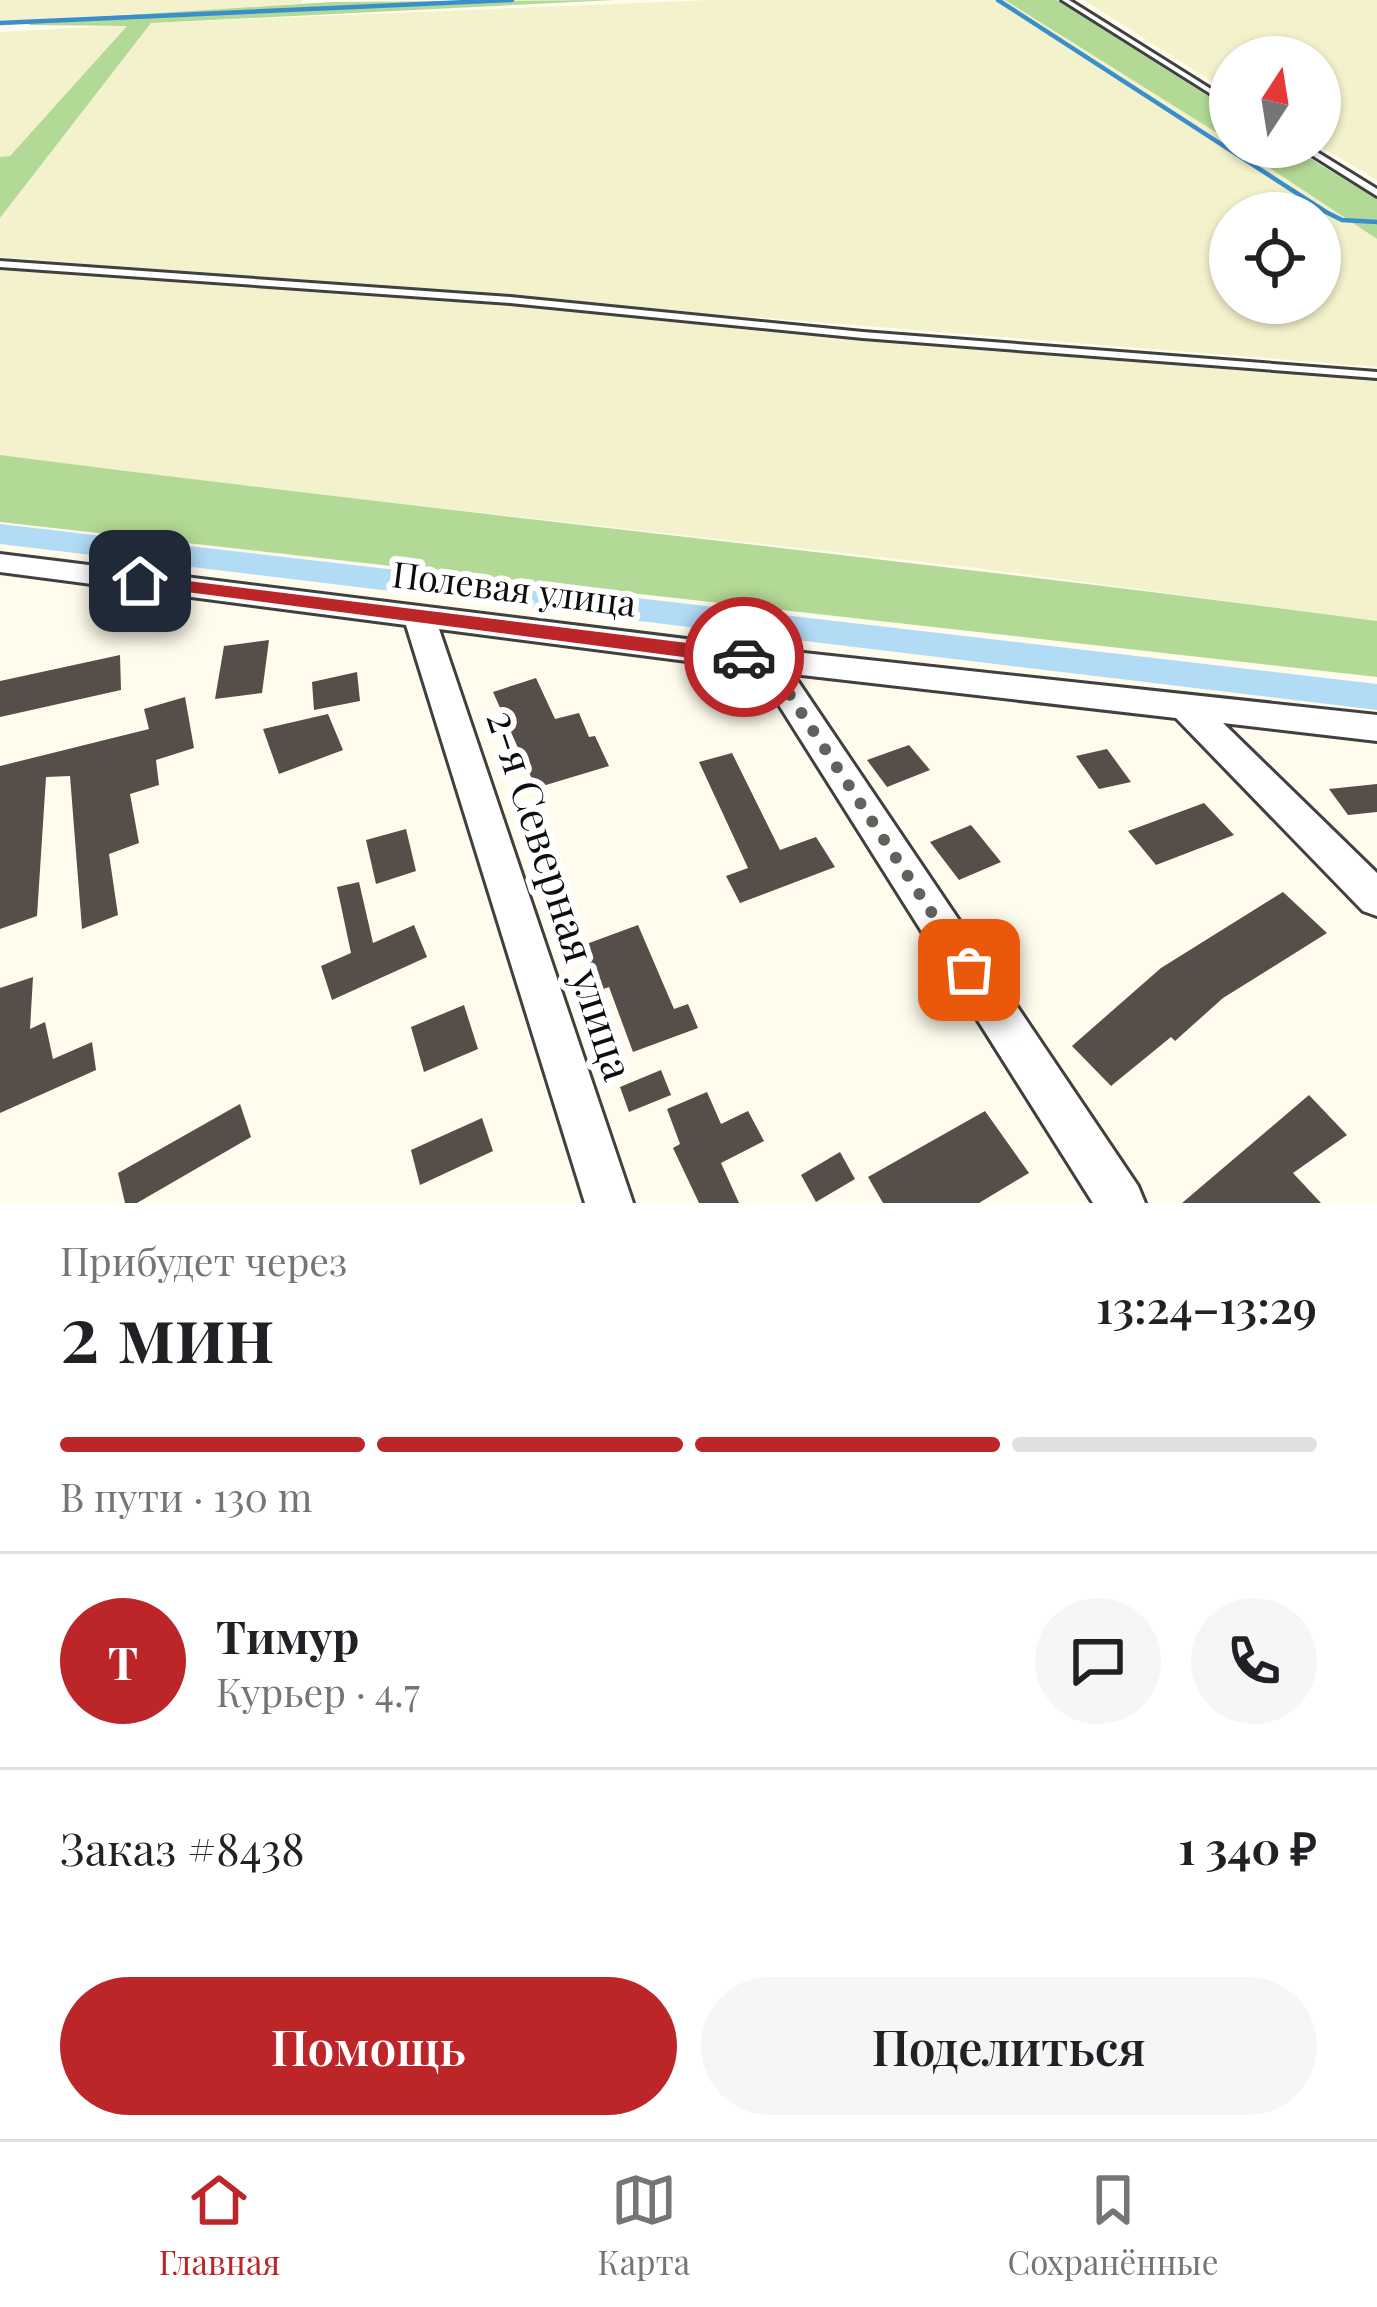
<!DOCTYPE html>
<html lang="ru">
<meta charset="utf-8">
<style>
:root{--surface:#fff;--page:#f6f6f6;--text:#202124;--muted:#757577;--line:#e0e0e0;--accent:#bc2629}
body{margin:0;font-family:"Playfair Display",serif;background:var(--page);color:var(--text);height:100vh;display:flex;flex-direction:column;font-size:45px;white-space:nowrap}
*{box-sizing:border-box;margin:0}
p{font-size:39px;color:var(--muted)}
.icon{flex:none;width:66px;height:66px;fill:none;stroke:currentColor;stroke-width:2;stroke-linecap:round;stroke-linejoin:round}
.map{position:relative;height:1203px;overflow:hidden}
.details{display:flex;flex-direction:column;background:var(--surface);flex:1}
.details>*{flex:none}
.needle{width:78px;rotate:12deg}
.fabs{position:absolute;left:1209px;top:36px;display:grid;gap:24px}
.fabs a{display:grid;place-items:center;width:132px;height:132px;border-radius:50%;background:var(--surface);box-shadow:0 3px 9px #0004;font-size:60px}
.pin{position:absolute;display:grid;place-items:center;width:102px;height:102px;color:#fff;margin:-51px;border-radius:24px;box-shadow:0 6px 18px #0006}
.courier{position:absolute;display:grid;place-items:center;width:120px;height:120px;margin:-60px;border:9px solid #bc2629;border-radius:50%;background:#fff;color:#222;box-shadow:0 3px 15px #0007}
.head em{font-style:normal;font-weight:600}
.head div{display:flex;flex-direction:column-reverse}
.head{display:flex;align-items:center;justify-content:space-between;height:204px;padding:0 60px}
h1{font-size:78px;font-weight:600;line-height:90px}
.bar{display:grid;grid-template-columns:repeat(4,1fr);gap:18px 12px;align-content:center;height:144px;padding:0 60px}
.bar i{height:15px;border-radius:9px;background:var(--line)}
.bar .active{background:var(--accent)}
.bar p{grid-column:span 4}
.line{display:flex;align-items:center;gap:30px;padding:0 60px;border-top:3px solid var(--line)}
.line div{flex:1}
.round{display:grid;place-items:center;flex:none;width:126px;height:126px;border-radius:63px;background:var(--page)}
.action{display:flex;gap:24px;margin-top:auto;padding:24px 60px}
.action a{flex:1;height:138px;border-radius:72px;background:var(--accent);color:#fff;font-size:48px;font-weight:600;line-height:138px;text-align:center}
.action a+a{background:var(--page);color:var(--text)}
.menu{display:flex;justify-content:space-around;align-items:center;height:168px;border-top:3px solid var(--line);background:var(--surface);font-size:33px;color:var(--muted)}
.menu a{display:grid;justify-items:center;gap:6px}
.menu .active{color:var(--accent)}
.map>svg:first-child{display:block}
.farmland{fill:#f4f2cd;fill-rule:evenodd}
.forest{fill:#b3d996}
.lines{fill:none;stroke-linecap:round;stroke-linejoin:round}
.stream{stroke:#398ecc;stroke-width:4.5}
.canal{fill:#b2dbf6;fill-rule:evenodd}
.building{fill:#554e49}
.service-casing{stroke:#404040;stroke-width:6}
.minor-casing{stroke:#404040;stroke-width:6}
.service{fill:#fff;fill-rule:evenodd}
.minor{fill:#fff;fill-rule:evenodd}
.route{fill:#bc2629}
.done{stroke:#62615b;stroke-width:12;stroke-dasharray:0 21.6}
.labels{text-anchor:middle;stroke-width:12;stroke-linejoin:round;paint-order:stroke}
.street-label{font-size:36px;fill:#0d0d0d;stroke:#fff}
.near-street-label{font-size:42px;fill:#0d0d0d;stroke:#fff}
</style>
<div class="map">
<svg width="1377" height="1203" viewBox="0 0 1377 1203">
<rect width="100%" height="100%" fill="#fffced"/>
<g class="farmland">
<polygon points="0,0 303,0 300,4 0,22"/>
<path d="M710,0h295l173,106 52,35v6h8l139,92v128l-1377,-110v-39l151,-195zM1230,213h90v90h-90z"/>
<polygon points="1084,0 1377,0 1377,180 1320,146 1320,57 1230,57 1230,93"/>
<polygon points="128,25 10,156 0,157 0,32"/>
<polygon points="0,266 506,302 1377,380 1377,621 985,569 224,484 0,455"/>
</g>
<g class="forest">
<polygon points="615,0 151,23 0,218 0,157 10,156 127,26 29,25 31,21 332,2"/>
<polygon points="1005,0 1057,0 1230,110 1230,141"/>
<polygon points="1238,147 1291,147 1377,199 1377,239"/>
<path d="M0,455c458,59 919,105 1377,166v56l-1377,-155z"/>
</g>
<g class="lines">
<g class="stream">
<polyline points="998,0 1326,212 1342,220 1377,222"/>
<polyline points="0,23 512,0"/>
</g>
<polygon class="canal" points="0,524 1377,684 1377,710 0,544"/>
</g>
<g class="building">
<polygon points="269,640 262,693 215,699 224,646"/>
<polygon points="120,655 121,690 0,717 0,681"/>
<polygon points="357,672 360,701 314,710 312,682"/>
<polygon points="536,678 555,719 579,713 589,737 595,736 609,766 536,788 493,692"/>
<polygon points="185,697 194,748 156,760 159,785 130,794 139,843 109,854 118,915 82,929 70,776 46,777 37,916 0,929 0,766 149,729 144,709"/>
<polygon points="328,714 343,750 279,774 263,729"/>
<polygon points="909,745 930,770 887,787 867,760"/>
<polygon points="1107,749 1131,782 1099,789 1076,756"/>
<polygon points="732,753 780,850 816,837 835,867 740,903 726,876 748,868 699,762"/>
<polygon points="1377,784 1377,812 1348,815 1329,789"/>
<polygon points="1204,803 1234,835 1156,865 1128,831"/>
<polygon points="971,825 1001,862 959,880 930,842"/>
<polygon points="406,829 416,871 376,884 366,840"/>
<polygon points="359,882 373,943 414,925 427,957 332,1000 321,966 351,953 337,887"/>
<polygon points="1283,892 1327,933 1223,998 1175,1041 1171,1037 1111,1086 1072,1046 1161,968"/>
<polygon points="638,925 674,1009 688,1004 698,1028 633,1052 609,987 598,991 581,946"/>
<polygon points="33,977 30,1029 45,1022 53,1059 92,1042 96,1070 0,1113 0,988"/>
<polygon points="464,1005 478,1049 424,1072 411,1027"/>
<polygon points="661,1070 671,1095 629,1112 620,1087"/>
<polygon points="707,1092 721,1124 748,1111 764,1141 721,1163 739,1203 699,1203 673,1148 680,1144 667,1109"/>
<polygon points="1309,1095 1347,1135 1293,1173 1321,1203 1182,1203"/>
<polygon points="240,1104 251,1137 137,1203 125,1203 118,1173"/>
<polygon points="985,1111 1029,1173 979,1203 883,1203 868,1177"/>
<polygon points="482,1118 493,1151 420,1185 411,1150"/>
<polygon points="840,1152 855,1179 816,1202 801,1175"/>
</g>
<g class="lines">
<defs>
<g id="service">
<polygon points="1062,0 1069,0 1230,101 1230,106"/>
<polygon points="1299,147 1309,147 1377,189 1377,196"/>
<polygon points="0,261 510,297 863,332 1377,372 1377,378 863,338 510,303 0,267"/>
</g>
<polygon id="minor" points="0,554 767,649 1377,715 1377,741 1223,723 1377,873 1377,916 1363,911 1176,718 793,674 1138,1186 1145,1203 1093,1203 757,670 439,629 633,1203 585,1203 406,625 0,572"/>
</defs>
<use href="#service" class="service-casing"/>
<use href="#minor" class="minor-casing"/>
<use href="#service" class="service"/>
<use href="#minor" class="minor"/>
</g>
<polygon class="route" points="140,575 744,650 754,657 744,665 133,585 130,581"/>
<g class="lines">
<polyline class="done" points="744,657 767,660 969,970"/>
</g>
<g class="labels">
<g class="street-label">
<text transform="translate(514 589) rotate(7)" y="13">Полевая улица</text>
</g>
<g class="near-street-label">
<text transform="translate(560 895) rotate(72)" y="15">2-я Северная улица</text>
</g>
</g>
</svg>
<div class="fabs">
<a><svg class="needle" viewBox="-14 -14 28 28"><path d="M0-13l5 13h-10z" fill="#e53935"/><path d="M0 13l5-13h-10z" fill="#757577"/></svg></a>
<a><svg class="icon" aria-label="locate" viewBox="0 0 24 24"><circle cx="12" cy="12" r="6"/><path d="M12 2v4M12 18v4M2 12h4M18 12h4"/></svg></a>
</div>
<div class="pin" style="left:969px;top:970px;background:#ea580c"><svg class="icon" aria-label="bag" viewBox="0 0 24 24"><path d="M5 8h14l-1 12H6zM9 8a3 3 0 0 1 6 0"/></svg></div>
<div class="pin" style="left:140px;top:581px;background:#1f2937"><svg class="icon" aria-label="home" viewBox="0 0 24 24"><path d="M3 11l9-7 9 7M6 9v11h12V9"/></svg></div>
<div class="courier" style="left:744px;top:657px"><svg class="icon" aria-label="car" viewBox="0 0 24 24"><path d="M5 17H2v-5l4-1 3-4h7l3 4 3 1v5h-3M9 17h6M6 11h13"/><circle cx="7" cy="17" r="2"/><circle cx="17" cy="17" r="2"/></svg></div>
</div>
<section class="details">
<div class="head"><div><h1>2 мин</h1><p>Прибудет через</p></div><em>13:24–13:29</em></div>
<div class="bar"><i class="active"></i><i class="active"></i><i class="active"></i><i></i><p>В пути · 130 m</p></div>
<div class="line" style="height:216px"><b class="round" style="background:var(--accent);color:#fff">Т</b><div><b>Тимур</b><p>Курьер · 4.7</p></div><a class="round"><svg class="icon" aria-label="chat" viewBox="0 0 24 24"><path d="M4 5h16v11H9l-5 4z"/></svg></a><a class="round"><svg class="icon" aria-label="phone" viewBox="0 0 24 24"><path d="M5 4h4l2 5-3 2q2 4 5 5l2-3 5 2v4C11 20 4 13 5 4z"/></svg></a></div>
<div class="line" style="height:156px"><div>Заказ #8438</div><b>1 340 ₽</b></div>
<div class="action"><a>Помощь</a><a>Поделиться</a></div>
</section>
<nav class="menu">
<a class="active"><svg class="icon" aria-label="home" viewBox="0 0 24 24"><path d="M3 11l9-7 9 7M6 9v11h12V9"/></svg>Главная</a>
<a><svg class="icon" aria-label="map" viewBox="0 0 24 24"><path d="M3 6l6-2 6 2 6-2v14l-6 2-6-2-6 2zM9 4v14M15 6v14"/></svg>Карта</a>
<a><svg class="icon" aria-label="saved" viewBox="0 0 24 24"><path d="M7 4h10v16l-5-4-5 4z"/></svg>Сохранённые</a>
</nav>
